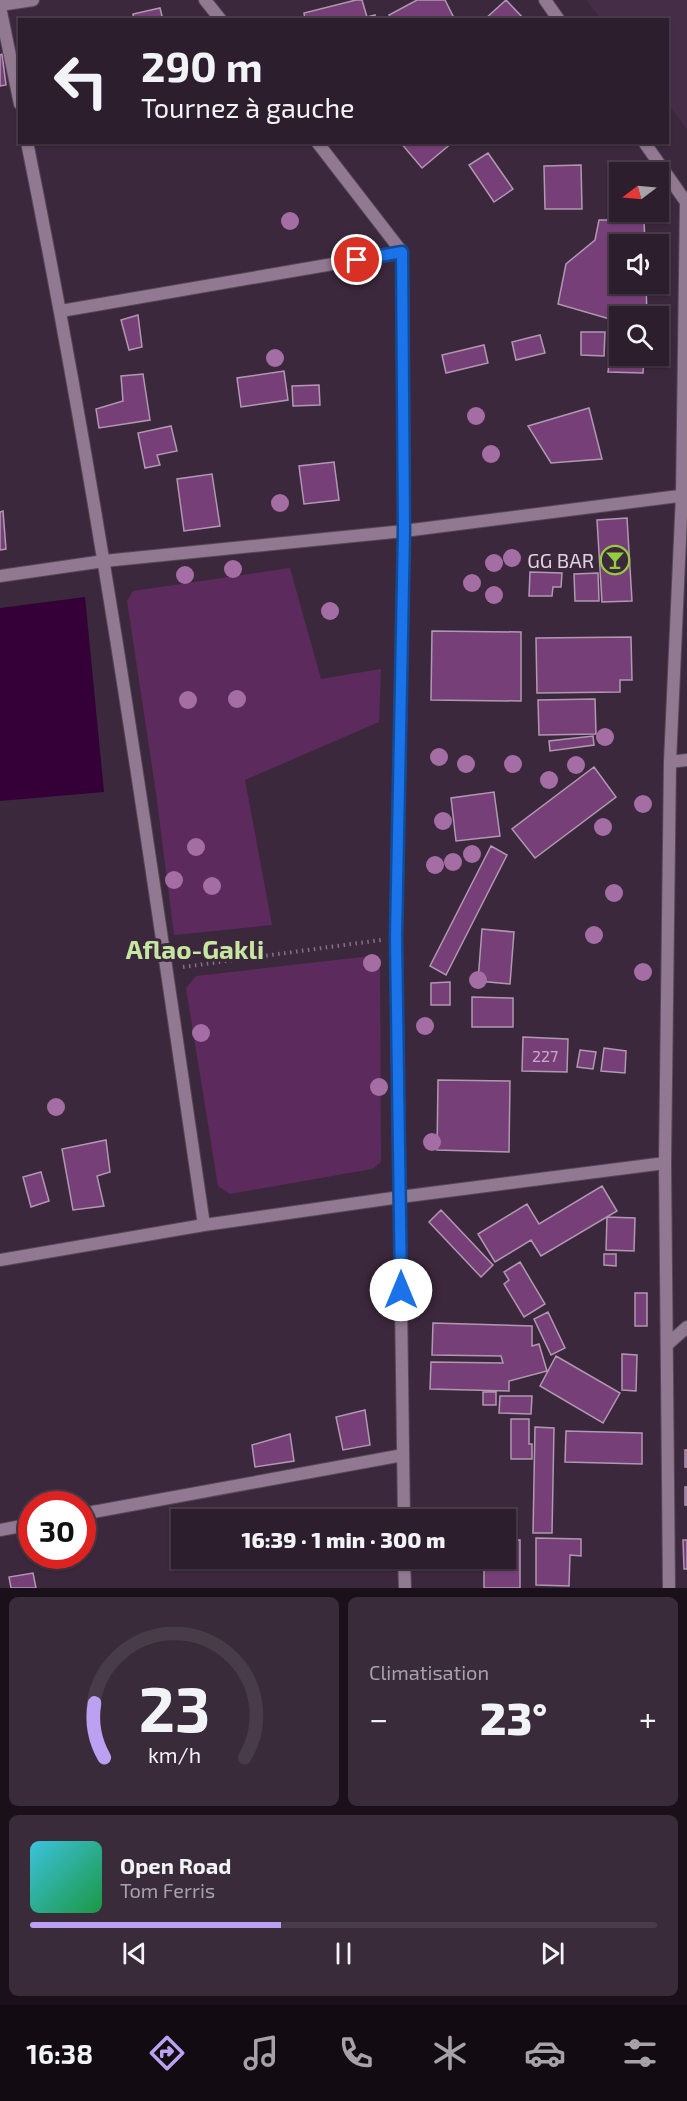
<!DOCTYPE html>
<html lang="fr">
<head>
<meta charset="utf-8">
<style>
	body { margin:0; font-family:"Exo 2",sans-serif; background:#392b39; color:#f1f3f6; height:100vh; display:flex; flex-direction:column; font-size:22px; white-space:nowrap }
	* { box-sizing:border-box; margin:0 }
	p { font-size:20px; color:#a7a2aa }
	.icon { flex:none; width:33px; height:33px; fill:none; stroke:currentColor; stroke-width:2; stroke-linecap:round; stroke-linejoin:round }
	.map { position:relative; height:1588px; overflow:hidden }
	.side { display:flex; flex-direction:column; gap:9px; padding:9px; background:#191019; flex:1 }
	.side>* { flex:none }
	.hud { position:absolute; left:18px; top:18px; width:651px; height:126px; border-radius:0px; box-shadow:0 2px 4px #0004,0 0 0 2px #483c49; background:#2d1e2d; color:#f1f3f6; overflow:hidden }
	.needle { width:39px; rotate:254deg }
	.buttons { position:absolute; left:609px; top:162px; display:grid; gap:12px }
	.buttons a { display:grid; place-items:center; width:60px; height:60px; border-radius:0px; background:#2d1e2d; box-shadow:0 2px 4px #0004,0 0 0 2px #483c49; font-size:30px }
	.speed { position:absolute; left:18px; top:1491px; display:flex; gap:12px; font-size:30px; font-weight:700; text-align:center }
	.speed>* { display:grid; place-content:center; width:78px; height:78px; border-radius:50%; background:#2d1e2d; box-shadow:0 2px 4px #0004,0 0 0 2px #483c49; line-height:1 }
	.speed .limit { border:9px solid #d22; background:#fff; color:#111 }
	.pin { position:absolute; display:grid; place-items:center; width:51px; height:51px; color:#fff; margin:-26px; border:3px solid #fff; border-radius:50%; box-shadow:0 2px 6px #0007 }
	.me { position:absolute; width:66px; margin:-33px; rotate:0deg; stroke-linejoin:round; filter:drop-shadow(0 0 4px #0008) }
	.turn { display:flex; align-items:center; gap:21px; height:126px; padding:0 24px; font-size:27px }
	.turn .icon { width:78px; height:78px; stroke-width:2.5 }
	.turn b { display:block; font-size:42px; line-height:51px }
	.big { font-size:45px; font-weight:800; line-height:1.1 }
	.side .card { flex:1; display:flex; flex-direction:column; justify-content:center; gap:9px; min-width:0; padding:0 21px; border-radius:9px; background:#392b39 }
	.side .dial { align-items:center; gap:0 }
	.dial svg { height:156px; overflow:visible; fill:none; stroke:#483c49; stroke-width:7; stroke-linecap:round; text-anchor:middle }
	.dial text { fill:#f1f3f6; stroke:none }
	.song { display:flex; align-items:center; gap:18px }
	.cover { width:72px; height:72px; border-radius:9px; background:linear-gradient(135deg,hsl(190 70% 55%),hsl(140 70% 35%)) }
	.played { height:6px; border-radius:3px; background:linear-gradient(90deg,#bca0f2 40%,#483c49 40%) }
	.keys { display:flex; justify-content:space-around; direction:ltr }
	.heat { display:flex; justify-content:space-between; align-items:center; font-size:33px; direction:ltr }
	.side .tiles { flex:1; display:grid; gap:9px; grid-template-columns:1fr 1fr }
	.card:last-child { grid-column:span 2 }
	.trip { position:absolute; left:171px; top:1509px; width:345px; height:60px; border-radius:0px; background:#2d1e2d; box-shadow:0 2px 4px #0004,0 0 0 2px #483c49; font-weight:800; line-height:60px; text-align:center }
	.tabs { display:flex; height:96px; justify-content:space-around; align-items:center; background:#120c12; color:#a7a2aa }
	.tabs .icon { width:42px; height:42px }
	.tabs .active { color:#bca0f2 }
	.tabs b { font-size:27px; color:#f1f3f6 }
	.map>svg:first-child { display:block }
	.built { fill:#462d47 }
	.green { fill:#5c2a5d }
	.water { fill:#340037 }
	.building { fill:#773f78; stroke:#b098b0; stroke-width:1.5 }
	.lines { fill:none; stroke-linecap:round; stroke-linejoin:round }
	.minor-casing { stroke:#574658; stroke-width:14 }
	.path { stroke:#847384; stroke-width:4; stroke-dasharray:1.5 4.5; stroke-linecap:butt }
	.minor { stroke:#917991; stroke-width:12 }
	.tree { fill:#a46ea4 }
	.route-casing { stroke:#114b97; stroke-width:15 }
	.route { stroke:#1a73e8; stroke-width:10 }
	.labels { text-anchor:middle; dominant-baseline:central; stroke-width:6; stroke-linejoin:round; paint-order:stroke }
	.number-label { font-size:16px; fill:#c6adc5 }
	.poi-label { font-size:20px; fill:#e0d2df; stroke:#3c283c; text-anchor:end }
	.district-label { font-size:26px; font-weight:bold; fill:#c6e79f; stroke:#3c283c }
</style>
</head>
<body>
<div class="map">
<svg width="687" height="1588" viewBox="0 0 687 1588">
	<rect width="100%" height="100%" fill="#3c283c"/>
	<path class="built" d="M586,0H687V129L668,104V20L601,19Z"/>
	<path class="green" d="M290,568L321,679L381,669L379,722L245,780L272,925L174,935L156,793L127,601L133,591Z
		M371,956L380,962L381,1162L372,1169L230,1194L218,1186L186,988L196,976Z"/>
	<path class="water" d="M85,597L104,792L0,801V608Z"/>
	<path class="building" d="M356,0H362L367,17L375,15L376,20H305L304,13Z
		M417,0H445L455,20H392L389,15Z
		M506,0L525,20H484Z
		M160,8L163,20H134L133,14Z
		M2,54L6,85L0,86V55Z
		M400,142H453L422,168Z
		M488,153L513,189L494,202L469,165Z
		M581,165L582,209H545L544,166Z
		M642,169V172H620V171Z
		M624,212H646V213L624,215Z
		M599,220H644L645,244H620V284H646L647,316H620V322L558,304L566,264L595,240Z
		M138,315L142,347L129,350L121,320Z
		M581,332H605L604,356L581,355Z
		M613,332L620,333V356H644L643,373L608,372Z
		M540,335L545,353L516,360L512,342Z
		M484,345L488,363L446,373L442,355Z
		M284,371L288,400L241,407L237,378Z
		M143,374L150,420L99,428L96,409L123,401L121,376Z
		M319,385L320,405L293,406L292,386Z
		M589,408L602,459L551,463L528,426Z
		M171,426L177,451L157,455L160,465L145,468L138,433Z
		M334,462L339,500L304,504L299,466Z
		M212,474L220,526L184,531L177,479Z
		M3,511L6,549L0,550V512Z
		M627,518L632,601L602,602L597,520Z
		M530,572L562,573L561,587H553L552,596H529Z
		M598,573L599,601H575L574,574Z
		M432,631L521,632V701L431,700Z
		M631,637L632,680H620V692L537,693L536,638Z
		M595,699L596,734L539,735L538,700Z
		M593,736L594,745L550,751L549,741Z
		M594,767L616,797L535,858L512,829Z
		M494,792L500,836L456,841L451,798Z
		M491,846L507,855L446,975L430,966Z
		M482,929L514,932L510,984L478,981Z
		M450,982V1005H431V983Z
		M472,997L513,998V1027H472Z
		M523,1037L568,1039L567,1072L522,1071Z
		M604,1048L626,1051L625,1073L601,1071Z
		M580,1050L596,1052L593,1069L577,1067Z
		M438,1080L510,1081L509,1152L437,1150Z
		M106,1140L110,1172L97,1176L104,1206L73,1210L62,1149Z
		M41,1172L49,1201L31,1207L23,1177Z
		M602,1186L617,1211L541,1256L531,1240L495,1262L478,1234L527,1204L539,1224Z
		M441,1210L493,1265L481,1277L429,1222Z
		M607,1217L635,1218L634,1251L606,1250Z
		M604,1254H616V1266L604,1265Z
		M520,1262L545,1304L524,1317L504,1284L509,1280L504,1272Z
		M635,1293H647V1326H635Z
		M548,1312L565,1348L551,1355L534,1319Z
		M433,1323L532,1326V1346L539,1344L547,1371L509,1381V1391L430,1389L431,1362L503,1363L501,1356L432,1355Z
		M622,1354L637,1355L636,1391L622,1390Z
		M556,1356L620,1393L603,1423L540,1386Z
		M483,1392H496V1405H483Z
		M500,1396H532L531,1414L499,1413Z
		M365,1410L370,1445L343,1450L336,1417Z
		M511,1419H529V1444H532V1459H511Z
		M535,1427L554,1428L552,1533H533Z
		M566,1431L642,1433V1464L565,1462Z
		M290,1434L294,1461L255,1467L252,1445Z
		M685,1450H687V1467H685Z
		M685,1487H687V1505H685Z
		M344,1508H363V1520H344Z
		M536,1538L581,1539V1556L570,1555L569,1586L536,1585Z
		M506,1540H520V1588H484V1559L468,1558H506Z
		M683,1540H687V1569H684Z
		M33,1573L36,1588H11L9,1577Z"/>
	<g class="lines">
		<g class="minor-casing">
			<path id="minor" d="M205,0L221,20
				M545,0L559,20
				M0,5L33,0
				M0,7L20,104
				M27,142C100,501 151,863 204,1225
				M317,142L402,252L404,531L396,938L404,1520
				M644,142L686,202L682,495L670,762L665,1163L669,1588
				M61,311L402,252
				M0,576L104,561L404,531L687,495
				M670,762L687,760
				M0,1260L204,1225L400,1197L665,1163
				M668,1344L687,1327
				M82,1514L403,1455
				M0,1530L32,1524
				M404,1558L405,1588"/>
		</g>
		<path class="path" d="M183,967L381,940"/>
		<use href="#minor" class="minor"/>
	</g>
	<g class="tree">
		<circle cx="290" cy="221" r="9"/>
		<circle cx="275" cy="358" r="9"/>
		<circle cx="476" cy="416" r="9"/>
		<circle cx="491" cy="454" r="9"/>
		<circle cx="280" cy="503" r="9"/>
		<circle cx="512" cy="558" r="9"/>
		<circle cx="494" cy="563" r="9"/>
		<circle cx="233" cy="569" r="9"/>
		<circle cx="185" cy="575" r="9"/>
		<circle cx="472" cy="583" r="9"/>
		<circle cx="494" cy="595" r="9"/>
		<circle cx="330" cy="611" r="9"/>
		<circle cx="237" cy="699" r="9"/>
		<circle cx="188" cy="700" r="9"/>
		<circle cx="605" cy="737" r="9"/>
		<circle cx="439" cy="757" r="9"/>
		<circle cx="466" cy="764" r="9"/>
		<circle cx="513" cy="764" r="9"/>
		<circle cx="576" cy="765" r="9"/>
		<circle cx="549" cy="780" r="9"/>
		<circle cx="643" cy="804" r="9"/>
		<circle cx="443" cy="821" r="9"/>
		<circle cx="603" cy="827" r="9"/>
		<circle cx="196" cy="847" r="9"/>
		<circle cx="472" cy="854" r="9"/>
		<circle cx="453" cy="862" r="9"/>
		<circle cx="435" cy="865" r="9"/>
		<circle cx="174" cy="880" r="9"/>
		<circle cx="212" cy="886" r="9"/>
		<circle cx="614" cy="893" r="9"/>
		<circle cx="594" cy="935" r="9"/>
		<circle cx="372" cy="963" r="9"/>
		<circle cx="643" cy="972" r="9"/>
		<circle cx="478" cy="980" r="9"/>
		<circle cx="425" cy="1026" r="9"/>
		<circle cx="201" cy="1033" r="9"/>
		<circle cx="379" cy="1087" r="9"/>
		<circle cx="56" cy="1107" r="9"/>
		<circle cx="432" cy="1142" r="9"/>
	</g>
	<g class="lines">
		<g class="route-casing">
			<path id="route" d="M357,260L402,252L404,531L396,938L401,1290"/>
		</g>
		<use href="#route" class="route"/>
	</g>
	<defs>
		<g id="bar-ring" transform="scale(1.5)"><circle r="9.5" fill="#3c283c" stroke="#95cc3b" stroke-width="1.5"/><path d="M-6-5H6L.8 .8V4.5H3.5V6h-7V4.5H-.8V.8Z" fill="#95cc3b"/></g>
	</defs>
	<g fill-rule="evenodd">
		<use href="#bar-ring" x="615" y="560"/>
	</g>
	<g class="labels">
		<g class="number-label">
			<text x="545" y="1055">227</text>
		</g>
		<g class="poi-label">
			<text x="594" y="560">GG BAR</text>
		</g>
		<g class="district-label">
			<text x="195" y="948">Aflao-Gakli</text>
		</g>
	</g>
</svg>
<div class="buttons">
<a><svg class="needle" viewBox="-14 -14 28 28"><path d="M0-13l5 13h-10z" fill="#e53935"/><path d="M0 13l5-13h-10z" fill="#a7a2aa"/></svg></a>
<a><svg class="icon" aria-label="sound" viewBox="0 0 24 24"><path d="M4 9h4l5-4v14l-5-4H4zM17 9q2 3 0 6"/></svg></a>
<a><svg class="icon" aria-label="search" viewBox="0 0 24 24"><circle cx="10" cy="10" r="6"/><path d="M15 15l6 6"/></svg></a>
</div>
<div class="speed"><div class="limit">30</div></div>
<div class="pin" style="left:357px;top:260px;background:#d93025"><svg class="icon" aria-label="arrive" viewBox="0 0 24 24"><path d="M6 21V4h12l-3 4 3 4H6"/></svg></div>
<svg class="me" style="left:401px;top:1290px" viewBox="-20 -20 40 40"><circle r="19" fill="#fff"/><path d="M0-13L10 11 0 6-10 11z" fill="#1a73e8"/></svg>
<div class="trip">16:39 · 1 min · 300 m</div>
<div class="hud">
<div class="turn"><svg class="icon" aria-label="left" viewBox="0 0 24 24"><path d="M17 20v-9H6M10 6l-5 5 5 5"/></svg><div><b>290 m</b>Tournez à gauche</div></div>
</div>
</div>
<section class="side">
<div class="tiles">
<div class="card dial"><svg viewBox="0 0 100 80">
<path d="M14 69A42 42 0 1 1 86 69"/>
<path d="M14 69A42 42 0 0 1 9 41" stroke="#bca0f2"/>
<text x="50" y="56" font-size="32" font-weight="700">23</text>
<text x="50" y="72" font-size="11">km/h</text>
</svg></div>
<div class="card"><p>Climatisation</p>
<div class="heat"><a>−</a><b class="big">23°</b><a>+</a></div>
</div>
<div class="card">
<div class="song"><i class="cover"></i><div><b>Open Road</b><p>Tom Ferris</p></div></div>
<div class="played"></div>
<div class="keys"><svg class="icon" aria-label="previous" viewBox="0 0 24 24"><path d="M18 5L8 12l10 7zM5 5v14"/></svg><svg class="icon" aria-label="pause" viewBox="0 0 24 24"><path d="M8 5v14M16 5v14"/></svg><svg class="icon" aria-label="next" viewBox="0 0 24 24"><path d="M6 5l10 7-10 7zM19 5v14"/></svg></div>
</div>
</div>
</section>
<nav class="tabs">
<b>16:38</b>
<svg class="icon active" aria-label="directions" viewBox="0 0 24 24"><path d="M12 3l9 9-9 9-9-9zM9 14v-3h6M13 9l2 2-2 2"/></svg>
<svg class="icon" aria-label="music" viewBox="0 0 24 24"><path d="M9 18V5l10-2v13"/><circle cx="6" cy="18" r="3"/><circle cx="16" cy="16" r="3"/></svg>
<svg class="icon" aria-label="phone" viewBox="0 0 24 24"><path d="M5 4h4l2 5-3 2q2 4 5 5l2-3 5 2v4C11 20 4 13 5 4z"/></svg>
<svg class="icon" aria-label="climate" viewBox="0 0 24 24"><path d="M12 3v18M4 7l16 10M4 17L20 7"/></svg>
<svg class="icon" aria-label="car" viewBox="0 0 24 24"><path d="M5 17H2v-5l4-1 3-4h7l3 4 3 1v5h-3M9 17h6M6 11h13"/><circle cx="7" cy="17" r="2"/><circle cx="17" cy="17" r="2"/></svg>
<svg class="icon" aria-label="filters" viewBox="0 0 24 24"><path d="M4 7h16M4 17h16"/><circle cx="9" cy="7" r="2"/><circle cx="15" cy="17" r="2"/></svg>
</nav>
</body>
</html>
